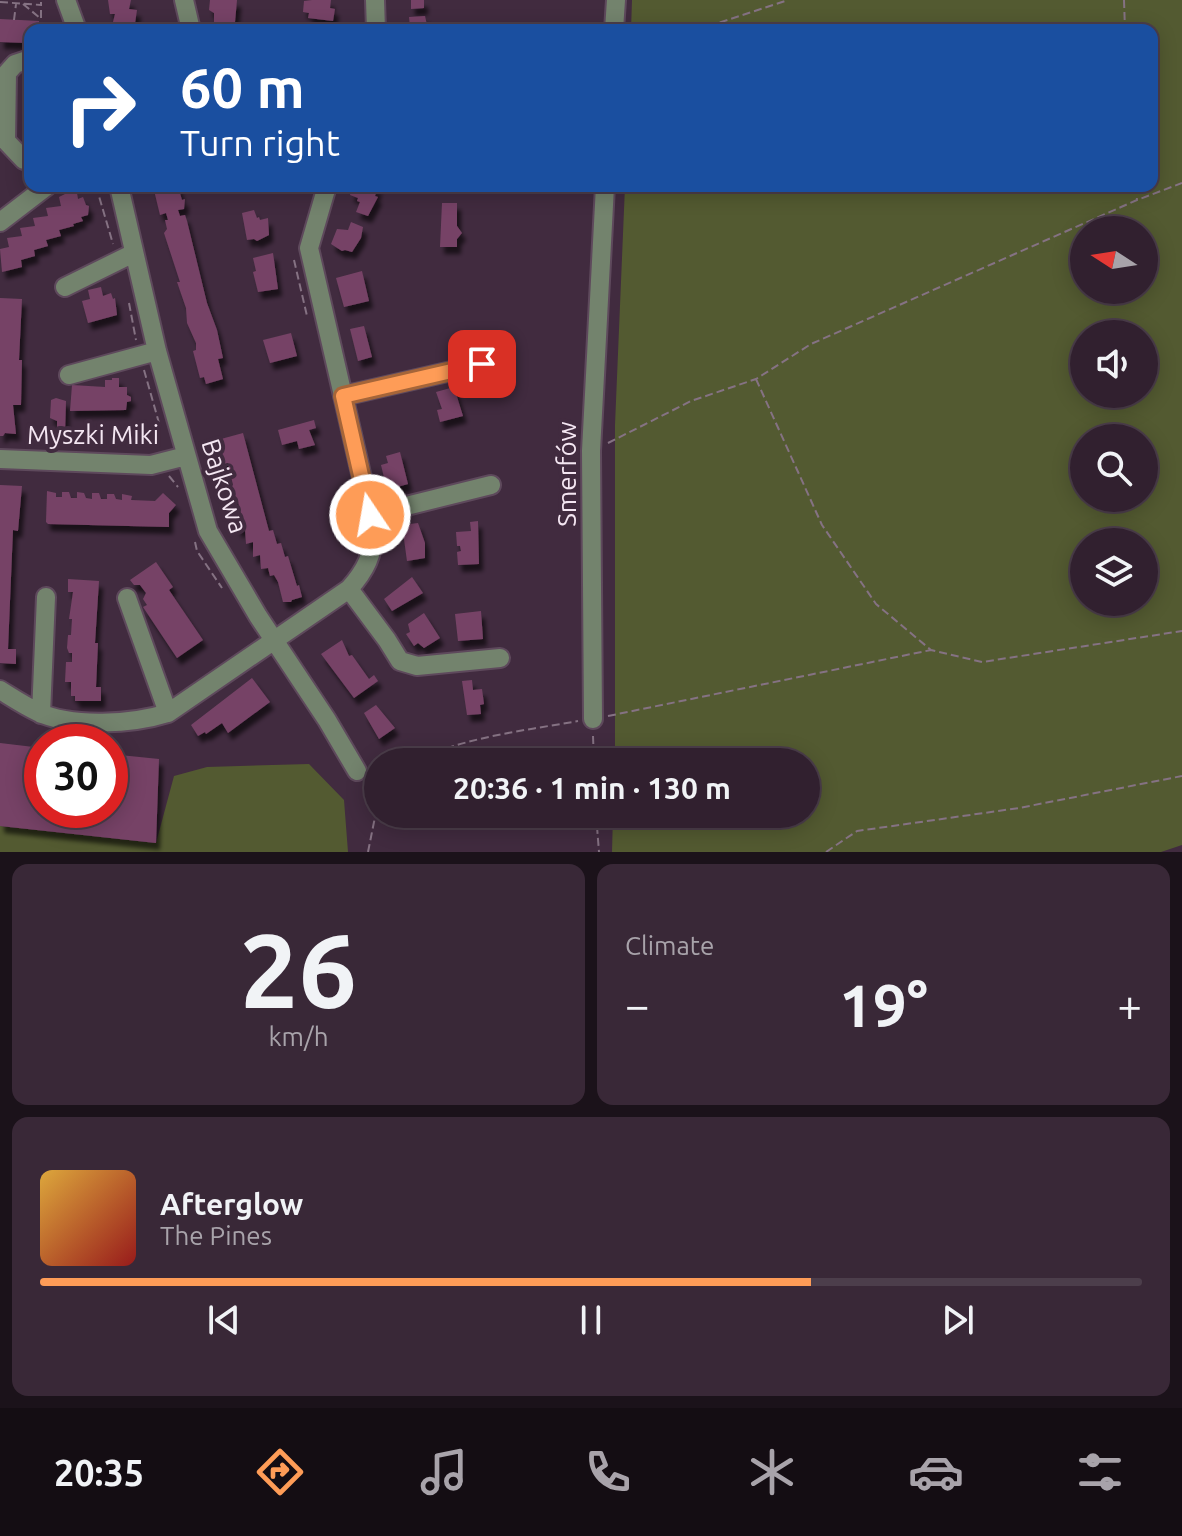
<!DOCTYPE html>
<html lang="en">
<head>
<meta charset="utf-8">
<style>
	body { margin:0; font-family:Ubuntu,sans-serif; background:#392837; color:#f1f3f6; height:100vh; display:flex; flex-direction:column; font-size:30px; white-space:nowrap }
	* { box-sizing:border-box; margin:0 }
	p { font-size:26px; color:#a8a3aa }
	.icon { flex:none; width:44px; height:44px; fill:none; stroke:currentColor; stroke-width:2; stroke-linecap:round; stroke-linejoin:round }
	.map { position:relative; height:852px; overflow:hidden }
	.panel { display:flex; flex-direction:column; gap:12px; padding:12px; background:#1b121a; flex:1 }
	.panel>* { flex:none }
	.hud { position:absolute; left:24px; top:24px; width:1134px; height:168px; border-radius:16px; box-shadow:0 4px 20px #0003,0 0 0 2px #4c3e4b; background:#1a4fa0; color:#fff; overflow:hidden }
	.needle { width:52px; rotate:282deg }
	.buttons { position:absolute; left:1070px; top:216px; display:grid; gap:16px }
	.buttons a { display:grid; place-items:center; width:88px; height:88px; border-radius:50%; background:#31202f; box-shadow:0 4px 20px #0003,0 0 0 2px #4c3e4b; font-size:40px }
	.speed { position:absolute; left:24px; top:724px; display:flex; gap:16px; font-size:40px; font-weight:700; text-align:center }
	.speed>* { display:grid; place-content:center; width:104px; height:104px; border-radius:50%; background:#31202f; box-shadow:0 4px 20px #0003,0 0 0 2px #4c3e4b; line-height:1 }
	.speed .limit { border:12px solid #d22; background:#fff; color:#111 }
	.pin { position:absolute; display:grid; place-items:center; width:68px; height:68px; color:#fff; margin:-34px; border-radius:16px; box-shadow:0 4px 12px #0006 }
	.me { position:absolute; width:88px; margin:-44px; rotate:348deg; stroke-linejoin:round; filter:drop-shadow(0 0 6px #0008) }
	.turn { display:flex; align-items:center; gap:28px; height:168px; padding:0 24px; font-size:36px }
	.turn .icon { width:104px; height:104px; stroke-width:2.5 }
	.turn b { display:block; font-size:56px; line-height:68px }
	.big { font-size:60px; font-weight:600; line-height:1.1 }
	.panel .card { flex:1; display:flex; flex-direction:column; justify-content:center; gap:12px; min-width:0; padding:0 28px; border-radius:16px; background:#392837 }
	.panel .dial { align-items:center; gap:0 }
	.dial b { font-size:104px; line-height:1 }
	.song { display:flex; align-items:center; gap:24px }
	.cover { width:96px; height:96px; border-radius:12px; background:linear-gradient(135deg,hsl(40 70% 55%),hsl(0 70% 35%)) }
	.played { height:8px; border-radius:4px; background:linear-gradient(90deg,#fe9c57 70%,#4c3e4b 70%) }
	.keys { display:flex; justify-content:space-around; direction:ltr }
	.heat { display:flex; justify-content:space-between; align-items:center; font-size:44px; direction:ltr }
	.panel .tiles { flex:1; display:grid; gap:12px; grid-template-columns:1fr 1fr }
	.card:last-child { grid-column:span 2 }
	.trip { position:absolute; left:364px; top:748px; width:456px; height:80px; border-radius:40px; background:#31202f; box-shadow:0 4px 20px #0003,0 0 0 2px #4c3e4b; font-weight:600; line-height:80px; text-align:center }
	.dock { display:flex; height:128px; justify-content:space-around; align-items:center; background:#140d13; color:#a8a3aa }
	.dock .icon { width:56px; height:56px }
	.dock .active { color:#fe9c57 }
	.dock b { font-size:36px; color:#f1f3f6 }
	.map>svg:first-child { display:block }
	.green { fill:#535a31; fill-rule:evenodd }
	.building { fill:#764366; filter:url(#shadow) }
	.lines { fill:none; stroke-linecap:round; stroke-linejoin:round }
	.minor-casing { stroke:#5e495c; stroke-width:22 }
	.path { stroke:#857283; stroke-width:2; stroke-dasharray:8 4; stroke-linecap:butt }
	.minor { stroke:#73836d; stroke-width:18 }
	.route-casing { stroke:#a56539; stroke-width:20 }
	.route { stroke:#fe9c57; stroke-width:14 }
	.labels { text-anchor:middle; dominant-baseline:central; stroke-width:8; stroke-linejoin:round; paint-order:stroke }
	.street-label { font-size:26px; fill:#f4e6f2; stroke:#412b3f }
</style>
</head>
<body>
<div class="map">
<svg width="1182" height="852" viewBox="0 0 1182 852">
	<defs>
		<filter id="shadow"><feDropShadow dx="4" dy="7" stdDeviation="2" flood-color="#0009"/></filter>
	</defs>
	<rect width="100%" height="100%" fill="#412b3f"/>
	<path class="green" d="M632,0H1182V845L1161,852H612L613,814H806V762H615V425L625,186H1152V30H631ZM1084,230H1144V290H1084ZM1084,334H1144V394H1084ZM1084,438H1144V498H1084ZM1084,542H1144V602H1084Z
		M309,764L344,800L348,852H0V826L156,843L174,776L207,767Z"/>
	<path class="building" d="M108,0H131L129,9L137,10L134,30H116V26H112L115,14H110Z
		M210,0H237L235,22L240,23L239,30L214,29V13L209,10Z
		M312,0H331L330,8L335,9L333,21L308,18L309,13L303,12L304,1Z
		M411,0H424V8L411,9Z
		M425,16L428,30H401V28L410,27L409,17Z
		M0,19L39,21V30H30V46H27V43L0,42Z
		M153,186H178L182,200L185,199L184,209L178,210L180,216L185,215L187,221L207,303L217,330L223,358L218,359L223,379L206,384L204,377L200,378L193,351L196,350V343L187,323L186,308L177,282H180L164,233L167,229L165,220H168L166,213L160,215Z
		M353,186L378,187L375,196L378,197L368,216L356,212L360,202L357,201L358,198L350,195Z
		M71,191L72,194L77,193L78,199L83,197L86,205L89,206L88,215L81,217L83,221L73,224L74,226L59,230L61,236L46,240L48,246L34,250L35,256L21,260L22,267L2,272L0,249L9,247L7,238L22,236L20,228L35,226L33,218L48,216L46,208L61,206L59,197Z
		M442,203H457V226L462,233L457,239V247H440Z
		M254,210L257,218L259,217L260,220L268,218L269,235L257,241L254,239L247,240L242,213Z
		M351,222L363,227L361,238L352,252L345,250L342,251L331,244L337,229L348,230Z
		M273,253L278,289L258,292L253,272L256,271L253,258Z
		M362,271L369,301L344,307L336,278Z
		M101,287L103,296L111,293L113,299L115,298L117,315L88,323L82,301L90,299L88,290Z
		M0,298L22,299L19,360H22L21,405H13L16,434L5,433L3,436H0Z
		M364,326L372,357L358,361L350,329Z
		M291,333L297,356L270,363L263,340Z
		M112,378H119V387H127V395L131,397V401L127,402L126,410L70,411L72,385L105,387V380H112Z
		M454,387L463,416L440,422L437,410L442,409L436,392Z
		M56,398L66,401L65,434L57,433V421L50,418L51,400Z
		M314,420L316,428L309,430L315,445L299,449L297,441L282,445L278,430Z
		M243,433L269,531L273,530L277,544L281,543L285,557L288,556L297,586L299,585L302,597L292,600L291,602H283L278,582L274,575L270,576L268,568L261,569L260,555L253,557V542L246,544L245,529L238,531L234,519L242,517L237,498L230,500L226,487L233,485L228,463L220,465L217,451L224,449L221,439Z
		M400,452L408,484L387,490L381,465L388,463L386,456Z
		M0,485L22,486L18,531L13,530L8,649H16V664L0,663Z
		M47,491L56,493V497H62V492H69L71,498H77V492L84,493L86,498L92,499V493H99L101,499H107V494H114L116,499L122,500V494L132,496L131,500L155,501L163,493L176,505L169,513V527L48,524L46,522Z
		M478,521L479,564L458,565L457,552L461,551L460,546H457L456,532L471,531L470,522Z
		M418,523L425,543V558L407,561L402,525Z
		M156,562L173,587L169,590L203,640L177,658L143,607L147,605L143,599L146,593L140,585H134L130,580Z
		M412,577L423,593L392,611L384,599Z
		M68,579L99,581L95,643H98L96,687H101V701H75V696H71V682H65L66,662H72V653H69L67,648L68,635H71L72,619H69L73,592H68Z
		M481,611L483,639L458,641L455,614Z
		M424,613L440,638L424,648L418,643L414,646L406,634L410,632L408,624Z
		M342,640L349,656L352,655L369,679L374,675L378,681L354,698L321,654Z
		M252,678L270,702L228,733L222,723L206,734L205,732L198,736L191,725Z
		M472,680L473,690L482,689L484,704L480,705L481,714L467,715L462,681Z
		M376,705L395,728L379,739L364,713Z
		M0,743L42,748V810H110V754L159,759L156,843L0,826Z"/>
	<g class="lines">
		<g class="minor-casing">
			<path id="minor" d="M66,0L77,30
				M184,0L191,30
				M375,0L376,30
				M614,30L616,0
				M24,160L6,141L7,73L15,64L30,59
				M119,186L157,351L208,531L258,616L327,720L357,771
				M0,222L47,186
				M65,287L134,253
				M69,375L157,351
				M343,396L482,364
				M0,459L151,465L186,456
				M370,515L491,485
				M349,589L387,640L400,661L417,666L500,658
				M127,598L168,713
				M0,690C13,698 25,706 38,712C72,728 133,724 168,713L349,589C366,570 373,555 374,530L309,248L327,186
				M41,714L46,597
				M593,719L591,451L605,186"/>
		</g>
		<path class="path" d="M1124,0L1125,30
			M0,2L41,5V0
			M23,4L40,18
			M14,20L16,4
			M41,30V5
			M697,30L788,0
			M96,186L113,244
			M1136,186L1137,200
			M294,260L307,316
			M129,303L136,340
			M144,370L159,423L158,445
			M756,379L822,525L876,604L931,650L982,662L1182,631
			M608,443L691,401L756,379L811,344L1137,200L1182,183
			M169,476L178,487
			M195,542L197,551L222,588
			M608,716L931,650
			M593,736L594,762
			M413,762C464,737 522,731 578,721
			M370,782L378,787
			M596,814L599,852
			M368,852L378,802
			M826,852L857,831L1019,808L1182,776"/>
		<use href="#minor" class="minor"/>
	</g>
	<g class="lines">
		<g class="route-casing">
			<path id="route" d="M370,515L343,396L482,364"/>
		</g>
		<use href="#route" class="route"/>
	</g>
	<g class="labels">
		<g class="street-label">
			<text x="93" y="434">Myszki Miki</text>
			<text transform="translate(566 474) rotate(-90)">Smerfów</text>
			<text transform="translate(225 486) rotate(72)">Bajkowa</text>
		</g>
	</g>
</svg>
<div class="buttons">
<a><svg class="needle" viewBox="-14 -14 28 28"><path d="M0-13l5 13h-10z" fill="#e53935"/><path d="M0 13l5-13h-10z" fill="#a8a3aa"/></svg></a>
<a><svg class="icon" aria-label="sound" viewBox="0 0 24 24"><path d="M4 9h4l5-4v14l-5-4H4zM17 9q2 3 0 6"/></svg></a>
<a><svg class="icon" aria-label="search" viewBox="0 0 24 24"><circle cx="10" cy="10" r="6"/><path d="M15 15l6 6"/></svg></a>
<a><svg class="icon" aria-label="layers" viewBox="0 0 24 24"><path d="M12 4l9 5-9 5-9-5zM3 14l9 5 9-5"/></svg></a>
</div>
<div class="speed"><div class="limit">30</div></div>
<div class="pin" style="left:482px;top:364px;background:#d93025"><svg class="icon" aria-label="arrive" viewBox="0 0 24 24"><path d="M6 21V4h12l-3 4 3 4H6"/></svg></div>
<svg class="me" style="left:370px;top:515px" viewBox="-20 -20 40 40"><circle r="17" fill="#fe9c57" stroke="#fff" stroke-width="3"/><path d="M0-11L8 9 0 5-8 9z" fill="#fff"/></svg>
<div class="trip">20:36 · 1 min · 130 m</div>
<div class="hud">
<div class="turn"><svg class="icon" aria-label="right" viewBox="0 0 24 24"><path d="M7 20v-9h11M14 6l5 5-5 5"/></svg><div><b>60 m</b>Turn right</div></div>
</div>
</div>
<section class="panel">
<div class="tiles">
<div class="card dial"><b>26</b><p>km/h</p></div>
<div class="card"><p>Climate</p>
<div class="heat"><a>−</a><b class="big">19°</b><a>+</a></div>
</div>
<div class="card">
<div class="song"><i class="cover"></i><div><b>Afterglow</b><p>The Pines</p></div></div>
<div class="played"></div>
<div class="keys"><svg class="icon" aria-label="previous" viewBox="0 0 24 24"><path d="M18 5L8 12l10 7zM5 5v14"/></svg><svg class="icon" aria-label="pause" viewBox="0 0 24 24"><path d="M8 5v14M16 5v14"/></svg><svg class="icon" aria-label="next" viewBox="0 0 24 24"><path d="M6 5l10 7-10 7zM19 5v14"/></svg></div>
</div>
</div>
</section>
<nav class="dock">
<b>20:35</b>
<svg class="icon active" aria-label="directions" viewBox="0 0 24 24"><path d="M12 3l9 9-9 9-9-9zM9 14v-3h6M13 9l2 2-2 2"/></svg>
<svg class="icon" aria-label="music" viewBox="0 0 24 24"><path d="M9 18V5l10-2v13"/><circle cx="6" cy="18" r="3"/><circle cx="16" cy="16" r="3"/></svg>
<svg class="icon" aria-label="phone" viewBox="0 0 24 24"><path d="M5 4h4l2 5-3 2q2 4 5 5l2-3 5 2v4C11 20 4 13 5 4z"/></svg>
<svg class="icon" aria-label="climate" viewBox="0 0 24 24"><path d="M12 3v18M4 7l16 10M4 17L20 7"/></svg>
<svg class="icon" aria-label="car" viewBox="0 0 24 24"><path d="M5 17H2v-5l4-1 3-4h7l3 4 3 1v5h-3M9 17h6M6 11h13"/><circle cx="7" cy="17" r="2"/><circle cx="17" cy="17" r="2"/></svg>
<svg class="icon" aria-label="filters" viewBox="0 0 24 24"><path d="M4 7h16M4 17h16"/><circle cx="9" cy="7" r="2"/><circle cx="15" cy="17" r="2"/></svg>
</nav>
</body>
</html>
